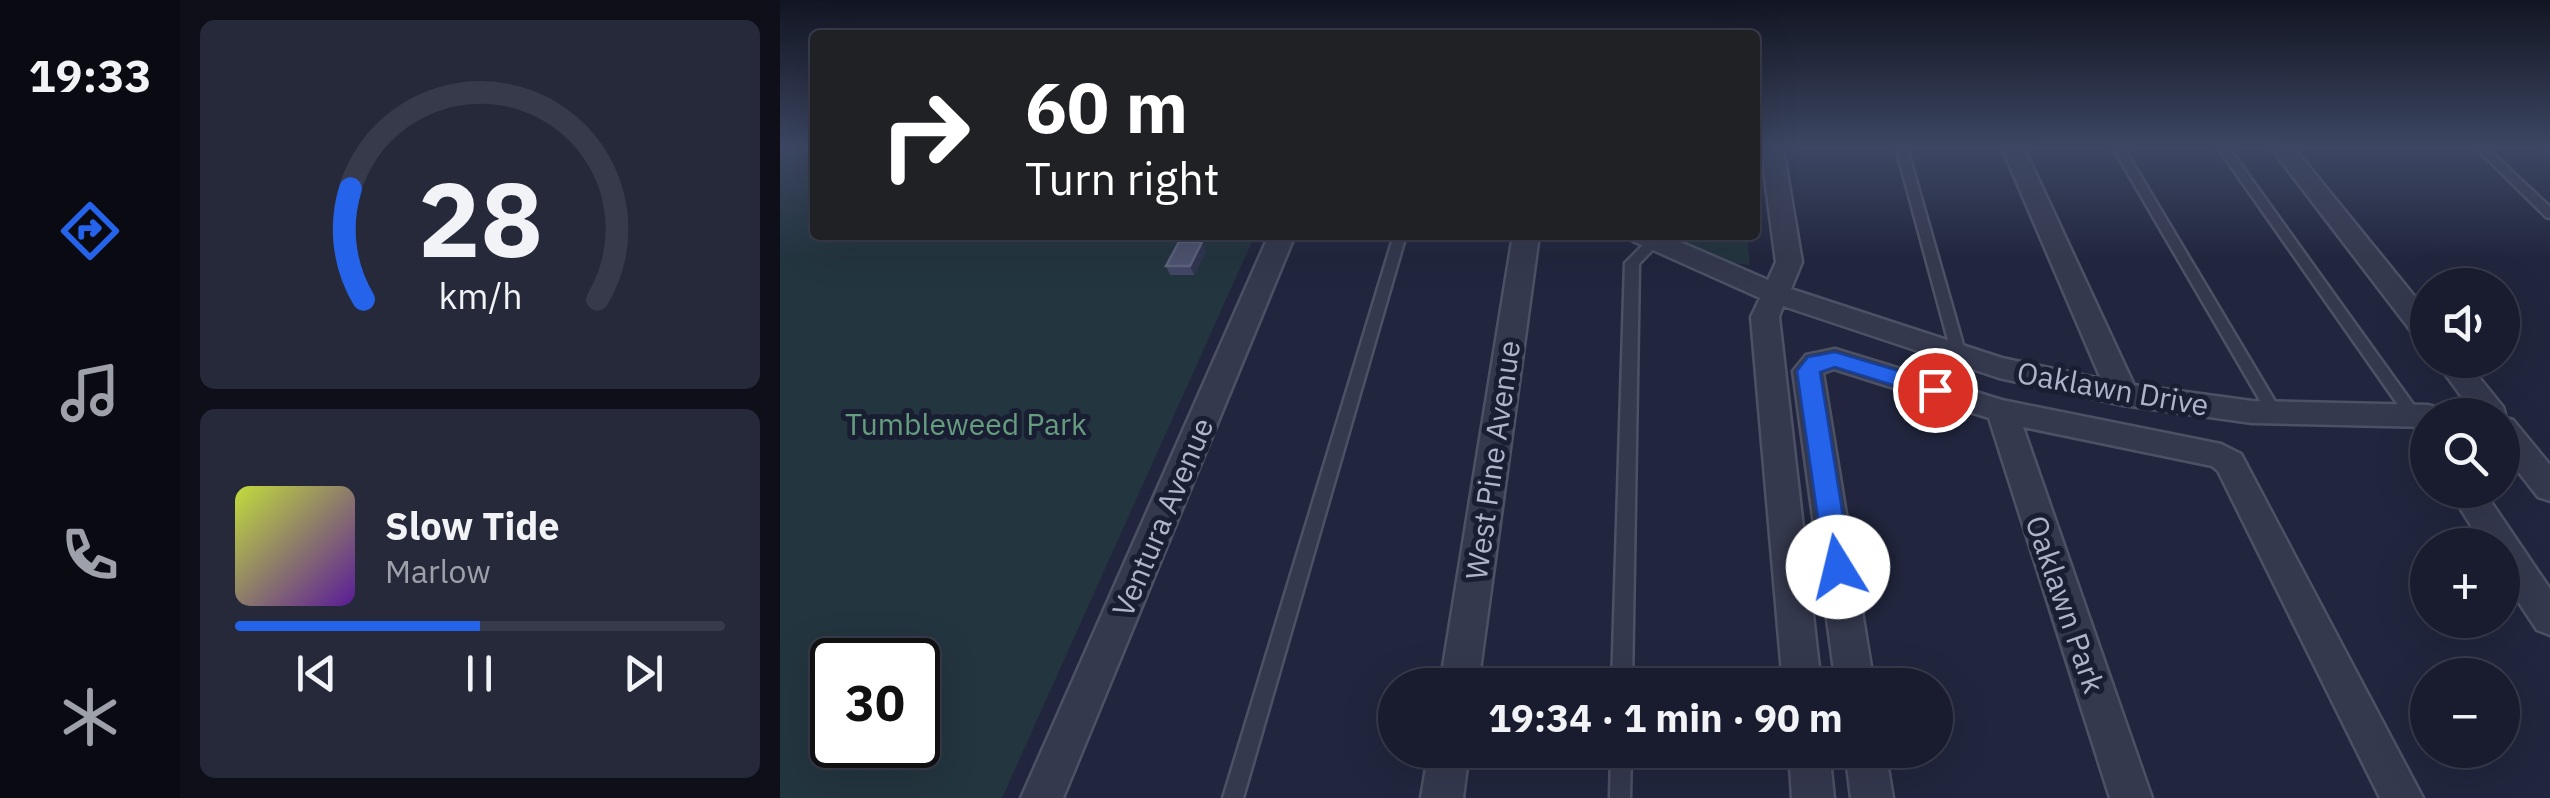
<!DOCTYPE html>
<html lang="en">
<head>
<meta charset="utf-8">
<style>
	body { margin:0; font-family:"IBM Plex Sans",sans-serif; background:#26293a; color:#f1f3f6; height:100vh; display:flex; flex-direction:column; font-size:38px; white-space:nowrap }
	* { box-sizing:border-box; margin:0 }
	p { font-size:32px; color:#9fa1aa }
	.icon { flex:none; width:55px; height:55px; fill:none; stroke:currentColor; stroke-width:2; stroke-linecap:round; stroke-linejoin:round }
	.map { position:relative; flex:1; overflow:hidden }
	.sheet { display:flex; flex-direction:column; gap:20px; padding:20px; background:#0e0f19; width:600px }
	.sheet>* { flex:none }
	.guide { position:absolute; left:30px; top:30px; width:950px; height:210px; border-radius:10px; box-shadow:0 10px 40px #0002,0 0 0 2px #373a4a; background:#202124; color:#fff; overflow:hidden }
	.controls { position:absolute; left:1630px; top:268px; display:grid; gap:20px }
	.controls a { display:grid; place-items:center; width:110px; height:110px; border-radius:50%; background:#191c2e; box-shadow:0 10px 40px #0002,0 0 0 2px #373a4a; font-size:50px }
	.speed { position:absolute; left:30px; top:638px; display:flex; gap:20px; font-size:50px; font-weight:700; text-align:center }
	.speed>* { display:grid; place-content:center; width:130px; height:130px; border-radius:50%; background:#191c2e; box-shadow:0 10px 40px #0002,0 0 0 2px #373a4a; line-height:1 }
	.speed .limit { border:5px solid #111; border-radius:15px; background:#fff; color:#111 }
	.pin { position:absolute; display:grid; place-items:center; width:85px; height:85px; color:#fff; margin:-42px; border:5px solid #fff; border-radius:50%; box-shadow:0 2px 10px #0007 }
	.me { position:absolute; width:110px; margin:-55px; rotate:351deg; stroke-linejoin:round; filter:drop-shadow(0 0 8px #0008) }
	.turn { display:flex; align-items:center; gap:35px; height:210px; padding:0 50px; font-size:45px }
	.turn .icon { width:130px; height:130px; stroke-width:2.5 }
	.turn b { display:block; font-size:70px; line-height:85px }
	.sheet .card { flex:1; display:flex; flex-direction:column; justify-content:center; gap:15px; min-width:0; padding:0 35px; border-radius:15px; background:#26293a }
	.sheet .dial { align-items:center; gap:0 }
	.dial svg { height:260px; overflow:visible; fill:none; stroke:#373a4a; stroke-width:7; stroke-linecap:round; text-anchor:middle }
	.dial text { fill:#f1f3f6; stroke:none }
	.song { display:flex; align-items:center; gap:30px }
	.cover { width:120px; height:120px; border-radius:15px; background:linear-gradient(135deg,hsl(70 70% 55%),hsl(270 70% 35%)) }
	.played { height:10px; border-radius:5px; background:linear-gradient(90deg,#2563eb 50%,#373a4a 50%) }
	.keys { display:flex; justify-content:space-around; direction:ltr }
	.trip { position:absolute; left:598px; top:668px; width:575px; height:100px; border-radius:50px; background:#191c2e; box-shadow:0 10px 40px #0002,0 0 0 2px #373a4a; font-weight:700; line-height:100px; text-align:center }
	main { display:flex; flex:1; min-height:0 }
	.tab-bar { display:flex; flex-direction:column; width:180px; justify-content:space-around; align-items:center; background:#0a0b12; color:#9fa1aa }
	.tab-bar .icon { width:70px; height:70px }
	.tab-bar .selected { color:#2563eb }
	.tab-bar b { font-size:45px; color:#f1f3f6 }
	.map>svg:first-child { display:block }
	.green { fill:#23353f; fill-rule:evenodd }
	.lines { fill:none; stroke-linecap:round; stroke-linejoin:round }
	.service-casing { stroke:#4d5166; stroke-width:5 }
	.minor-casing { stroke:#4d5166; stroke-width:5 }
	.tertiary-casing { stroke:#4d5166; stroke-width:5 }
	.service { fill:#35394e; fill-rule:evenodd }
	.minor { fill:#35394e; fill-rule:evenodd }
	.tertiary { fill:#35394e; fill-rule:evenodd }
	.wall { fill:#424865 }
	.shaded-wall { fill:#303651 }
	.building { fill:#4e5470; stroke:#5d637e; stroke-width:2.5 }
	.route { fill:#2563eb; stroke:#184099; stroke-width:2.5 }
	.labels { text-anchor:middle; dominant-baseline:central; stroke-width:10; stroke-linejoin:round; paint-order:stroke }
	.street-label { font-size:30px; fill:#b0b4ca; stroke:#1a1e33 }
	.park-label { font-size:30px; fill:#659d7f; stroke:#1a1e33 }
</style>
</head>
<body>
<main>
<nav class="tab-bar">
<b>19:33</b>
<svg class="icon selected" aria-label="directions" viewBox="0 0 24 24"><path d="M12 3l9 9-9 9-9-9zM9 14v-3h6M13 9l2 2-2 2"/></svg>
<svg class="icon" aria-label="music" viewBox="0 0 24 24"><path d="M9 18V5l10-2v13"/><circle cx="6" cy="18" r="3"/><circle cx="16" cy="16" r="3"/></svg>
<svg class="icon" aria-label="phone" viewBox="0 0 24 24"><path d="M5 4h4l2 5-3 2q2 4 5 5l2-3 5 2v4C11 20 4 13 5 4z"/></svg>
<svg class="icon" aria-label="climate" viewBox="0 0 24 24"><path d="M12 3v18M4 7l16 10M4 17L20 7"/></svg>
</nav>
<section class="sheet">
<div class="card dial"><svg viewBox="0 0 100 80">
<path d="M14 69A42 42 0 1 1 86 69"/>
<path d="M14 69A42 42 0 0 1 10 35" stroke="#2563eb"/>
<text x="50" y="56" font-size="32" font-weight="700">28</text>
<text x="50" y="72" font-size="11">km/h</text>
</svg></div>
<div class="card">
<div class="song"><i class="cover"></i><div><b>Slow Tide</b><p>Marlow</p></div></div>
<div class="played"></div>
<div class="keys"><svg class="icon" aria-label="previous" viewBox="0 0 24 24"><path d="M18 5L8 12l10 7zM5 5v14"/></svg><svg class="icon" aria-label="pause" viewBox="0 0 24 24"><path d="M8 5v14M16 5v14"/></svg><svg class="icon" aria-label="next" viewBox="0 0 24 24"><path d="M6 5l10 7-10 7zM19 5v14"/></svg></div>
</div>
</section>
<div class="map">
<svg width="1770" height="798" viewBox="0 0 1770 798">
	<rect width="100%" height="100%" fill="#21263e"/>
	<path class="green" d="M0,148H35V235H475L222,798H0ZM52,660H138V745H52Z
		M874,235H967L970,265L908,258Z"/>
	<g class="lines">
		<g class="service-casing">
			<path id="service" d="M1116,148H1127L1186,355L1184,359L1179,360L1172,355Z
				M1333,148H1344L1499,408L1502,412L1499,416H1489Z
				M1438,148H1449L1638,411L1641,415L1638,419H1628Z
				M1696,148H1707L1770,207V218L1766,217Z
				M614,235H626L463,798H443Z
				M874,238L880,242L859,264L852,685H832L845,263L869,239Z
				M831,750H851L850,798H830Z"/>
		</g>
		<g class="minor-casing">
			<path id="minor" d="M981,148H1003L1022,262L1011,289L1222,358L1321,379L1222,148H1244L1354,385L1472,401L1648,405L1659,408L1663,415H1648V427L1472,423L1343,405L1219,378L1003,306L999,317L1041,685H1003L971,317L980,298L853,241L849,235H884L988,280L996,262Z
				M489,235H515L283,798H241Z
				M733,235H759L698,685H660Z
				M1055,349L1222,400L1441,444L1461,454L1643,798H1600L1438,471L1432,466L1243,427L1372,798H1330L1209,418L1054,369L1043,373L1094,685H1056L1013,371L1026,355Z
				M1669,490H1703L1770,589V635L1757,630L1722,577V545H1703Z
				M649,750H689L683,798H641Z
				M1009,750H1049L1054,798H1012Z
				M1065,750H1105L1113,798H1071Z"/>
		</g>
		<g class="tertiary-casing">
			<path id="tertiary" d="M1491,148H1514L1648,313V342L1638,340Z
				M1655,360H1685L1723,407L1726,418L1733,420L1770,465V501L1758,497L1722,451V415H1695Z"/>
		</g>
		<use href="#service" class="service"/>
		<use href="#minor" class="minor"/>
		<use href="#tertiary" class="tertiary"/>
	</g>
	<path class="wall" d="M426,251L414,275H390L386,266Z"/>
	<path class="shaded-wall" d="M422,242L426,251L414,275L410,266Z"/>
	<path class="building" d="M399,242H422L410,266H386Z"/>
	<linearGradient id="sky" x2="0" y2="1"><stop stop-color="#121522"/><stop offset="0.57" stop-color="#3d4763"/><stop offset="1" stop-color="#3d4763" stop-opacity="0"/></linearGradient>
	<rect width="1770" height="259" fill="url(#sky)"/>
	<path class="route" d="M1055,352L1163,384L1166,390L1155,398L1055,367L1040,372L1071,567L1067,575L1058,578L1048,575L1045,567L1017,371L1028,357Z"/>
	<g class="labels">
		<g class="street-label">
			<text transform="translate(1333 388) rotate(10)">Oaklawn Drive</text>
			<text transform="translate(712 460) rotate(-82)">West Pine Avenue</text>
			<text transform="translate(382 517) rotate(-67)">Ventura Avenue</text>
			<text transform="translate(1286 604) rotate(71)">Oaklawn Park</text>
		</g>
		<g class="park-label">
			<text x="186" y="423">Tumbleweed Park</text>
		</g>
	</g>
</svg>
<div class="controls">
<a><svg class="icon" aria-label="sound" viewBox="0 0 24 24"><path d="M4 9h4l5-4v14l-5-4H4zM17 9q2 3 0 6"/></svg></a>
<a><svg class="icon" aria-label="search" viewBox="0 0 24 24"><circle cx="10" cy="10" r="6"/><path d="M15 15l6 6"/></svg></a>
<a>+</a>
<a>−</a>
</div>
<div class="speed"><div class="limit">30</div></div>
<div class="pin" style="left:1155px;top:390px;background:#d93025"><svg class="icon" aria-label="arrive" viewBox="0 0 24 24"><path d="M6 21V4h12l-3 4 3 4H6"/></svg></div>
<svg class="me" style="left:1058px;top:567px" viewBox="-20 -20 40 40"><circle r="19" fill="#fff"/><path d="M0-13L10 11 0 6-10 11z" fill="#2563eb"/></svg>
<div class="trip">19:34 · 1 min · 90 m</div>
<div class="guide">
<div class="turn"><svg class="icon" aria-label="right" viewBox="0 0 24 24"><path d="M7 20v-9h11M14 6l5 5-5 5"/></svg><div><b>60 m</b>Turn right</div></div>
</div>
</div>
</main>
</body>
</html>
